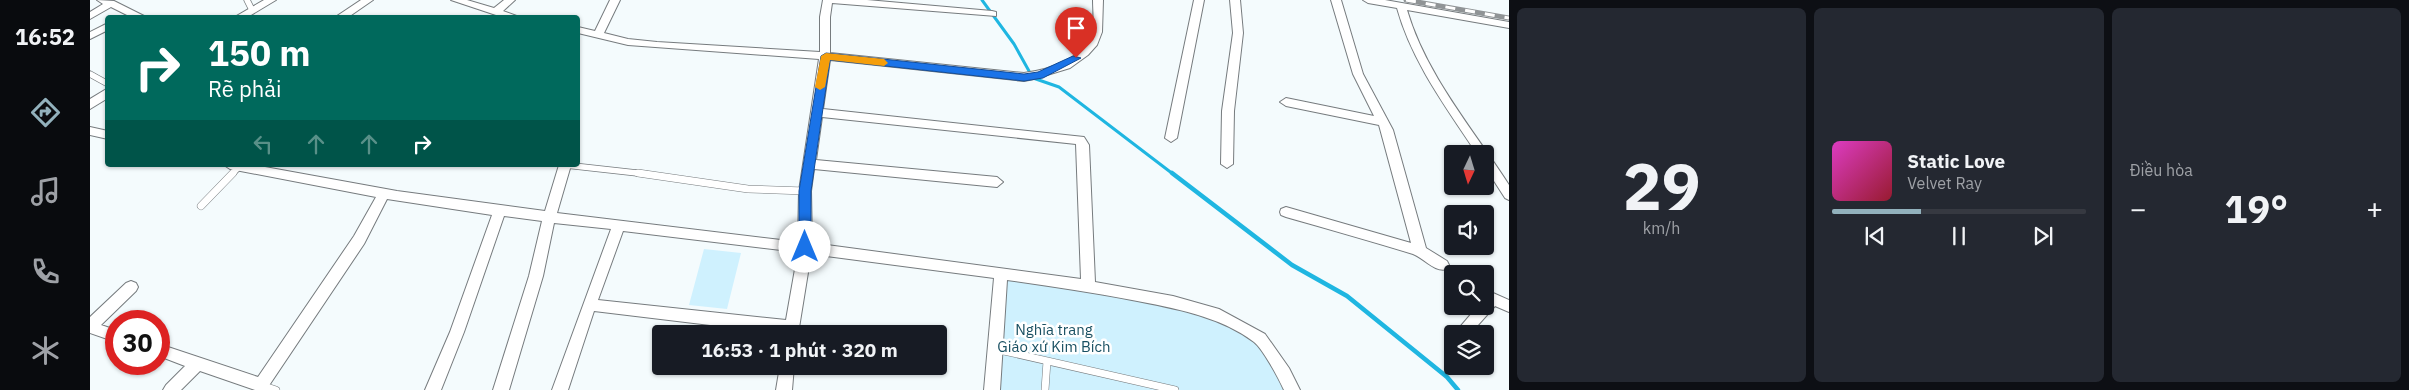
<!DOCTYPE html>
<html lang="vi">
<head>
<meta charset="utf-8">
<style>
	body { margin:0; font-family:"IBM Plex Sans",sans-serif; background:#242831; color:#f1f3f6; height:100vh; display:flex; flex-direction:column; font-size:19px; white-space:nowrap }
	* { box-sizing:border-box; margin:0 }
	p { font-size:16px; color:#9ea1a6 }
	.icon { flex:none; width:28px; height:28px; fill:none; stroke:currentColor; stroke-width:2; stroke-linecap:round; stroke-linejoin:round }
	.map { position:relative; flex:1; overflow:hidden }
	.drawer { display:flex; flex-direction:column; gap:8px; padding:8px; background:#0d0f14; width:900px }
	.drawer>* { flex:none }
	.top-card { position:absolute; left:15px; top:15px; width:475px; height:152px; border-radius:5px; box-shadow:0 1px 4px #0004; background:#00695c; color:#fff; overflow:hidden }
	.needle { width:32px; rotate:184deg }
	.fabs { position:absolute; left:1354px; top:145px; display:grid; gap:10px }
	.fabs a { display:grid; place-items:center; width:50px; height:50px; border-radius:5px; background:#171b24; box-shadow:0 1px 4px #0004; font-size:25px }
	.speed { position:absolute; left:15px; top:310px; display:flex; gap:10px; font-size:25px; font-weight:700; text-align:center }
	.speed>* { display:grid; place-content:center; width:65px; height:65px; border-radius:50%; background:#171b24; box-shadow:0 1px 4px #0004; line-height:1 }
	.speed .limit { border:8px solid #d22; background:#fff; color:#111 }
	.pin { position:absolute; display:grid; place-items:center; width:42px; height:42px; color:#fff; margin:-51px -21px; border-radius:50% 50% 50% 0; rotate:-45deg; box-shadow:0 0 5px #0007 }
	.pin .icon { rotate:45deg }
	.me { position:absolute; width:55px; margin:-28px; rotate:0deg; stroke-linejoin:round; filter:drop-shadow(0 0 4px #0008) }
	.turn { display:flex; align-items:center; gap:18px; height:105px; padding:0 20px; font-size:22px }
	.turn .icon { width:65px; height:65px; stroke-width:2.5 }
	.turn b { display:block; font-size:35px; line-height:42px }
	.lanes { display:flex; align-items:center; height:48px; padding:0 20px; background:#0003; justify-content:center; gap:25px; direction:ltr }
	.lanes .off { opacity:.35 }
	.big { font-size:38px; font-weight:700; line-height:1.1 }
	.drawer .widget { flex:1; display:flex; flex-direction:column; justify-content:center; gap:8px; min-width:0; padding:0 18px; border-radius:8px; background:#242831 }
	.drawer .dial { align-items:center; gap:0 }
	.dial b { font-size:65px; line-height:1 }
	.song { display:flex; align-items:center; gap:15px }
	.cover { width:60px; height:60px; border-radius:8px; background:linear-gradient(135deg,hsl(310 70% 55%),hsl(350 70% 35%)) }
	.played { height:5px; border-radius:2px; background:linear-gradient(90deg,#92b1bc 35%,#363941 35%) }
	.keys { display:flex; justify-content:space-around; direction:ltr }
	.heat { display:flex; justify-content:space-between; align-items:center; font-size:28px; direction:ltr }
	.drawer .tiles { flex:1; display:grid; gap:8px; grid-template-columns:repeat(3,1fr) }
	.trip { position:absolute; left:562px; top:325px; width:295px; height:50px; border-radius:5px; background:#171b24; box-shadow:0 1px 4px #0004; font-weight:700; line-height:50px; text-align:center }
	main { display:flex; flex:1; min-height:0 }
	.tab-bar { display:flex; flex-direction:column; width:90px; justify-content:space-around; align-items:center; background:#090b0e; color:#9ea1a6 }
	.tab-bar .icon { width:35px; height:35px }
	.tab-bar .selected { color:#92b1bc }
	.tab-bar b { font-size:22px; color:#f1f3f6 }
	.map>svg:first-child { display:block }
	.green { fill:#cff1fe }
	.lines { fill:none; stroke-linecap:round; stroke-linejoin:round }
	.stream-far1 { stroke:#1fb6e1; stroke-width:3 }
	.stream { stroke:#1fb6e1; stroke-width:4.5 }
	.lane-far1-casing { stroke:#767b7e; stroke-width:7 }
	.lane-casing { stroke:#767b7e; stroke-width:8 }
	.street-casing { stroke:#767b7e; stroke-width:2 }
	.lane-far1 { stroke:#fff; stroke-width:5.5 }
	.lane { stroke:#fff; stroke-width:7 }
	.street { fill:#fff; fill-rule:evenodd }
	.rail-casing { stroke:#909496; stroke-width:5 }
	.rail { stroke:#fff; stroke-width:3; stroke-dasharray:10; stroke-linecap:butt }
	.route { fill:#1a73e8; stroke:#114b97 }
	.slow { fill:#f59e0b }
	.labels { text-anchor:middle; dominant-baseline:central; stroke-width:5; stroke-linejoin:round; paint-order:stroke }
	.park-label { font-size:15px; fill:#195062; stroke:#fff }
</style>
</head>
<body>
<main>
<nav class="tab-bar">
<b>16:52</b>
<svg class="icon selected" aria-label="directions" viewBox="0 0 24 24"><path d="M12 3l9 9-9 9-9-9zM9 14v-3h6M13 9l2 2-2 2"/></svg>
<svg class="icon" aria-label="music" viewBox="0 0 24 24"><path d="M9 18V5l10-2v13"/><circle cx="6" cy="18" r="3"/><circle cx="16" cy="16" r="3"/></svg>
<svg class="icon" aria-label="phone" viewBox="0 0 24 24"><path d="M5 4h4l2 5-3 2q2 4 5 5l2-3 5 2v4C11 20 4 13 5 4z"/></svg>
<svg class="icon" aria-label="climate" viewBox="0 0 24 24"><path d="M12 3v18M4 7l16 10M4 17L20 7"/></svg>
</nav>
<div class="map">
<svg width="1419" height="390" viewBox="0 0 1419 390">
	<rect width="100%" height="100%" fill="#f4fbfd"/>
	<path class="green" d="M614,249L651,253L637,309L599,305Z
		M915,278L1082,306L1123,317L1166,341L1196,390H907Z"/>
	<g class="lines">
		<path class="stream-far1" d="M892,0L924,44L939,71
			M943,78L969,87L1083,174"/>
		<path class="stream" d="M1082,173L1202,265L1257,296L1357,377L1368,390"/>
		<g class="lane-far1-casing">
			<path id="lane-far1" d="M157,0L162,10
				M0,74L18,84
				M475,165L556,174
				M142,174L149,167"/>
		</g>
		<g class="lane-casing">
			<path id="lane" d="M548,173L658,189L715,191
				M111,206L143,173
				M701,330L735,333
				M905,349L1085,390
				M171,385L186,390
				M955,390L957,361"/>
		</g>
		<g class="street-casing">
			<path id="street" d="M7,0L24,1L58,18H43L21,7L0,19V12L13,4Z
				M174,0H186L156,18H143Z
				M271,0H283L257,18H244Z
				M361,0H377L404,8L414,0H425L413,11L432,18H415Z
				M520,0H530L514,33L538,39L567,42L730,52V17L733,0H777L902,11L906,12V16L742,3L740,17V53L934,73C958,70 992,60 1001,35C1005,24 1003,11 1003,0H1013L1012,32L1007,45L998,55L980,68L944,79L934,81L740,60L733,109L994,137L999,145L1005,282L1083,296L1129,309L1175,334L1199,368L1210,390H1194C1189,379 1173,349 1164,342C1130,316 1083,308 1042,300C1001,292 959,286 917,280L910,390H894L904,278L721,254L708,334H694L504,311L478,390H462L521,229L464,223L453,276L419,390H403L439,276L452,221L414,216L374,332L351,390H335L360,332L402,215L297,199L274,244L176,390H165L110,371L91,390H73L76,385L95,366L69,356V344L168,377L264,236L286,197L140,169L134,165H164L307,191L455,211L469,165H481L467,213L708,242L709,191L729,59L538,45L488,33V27L505,31ZM732,117L986,144L991,279L722,243L721,191L724,169L907,187L913,182L907,177L726,160ZM533,231L708,252L696,320L508,300Z
				M1104,0H1114L1087,138L1081,142L1075,138Z
				M1140,0H1150L1153,33L1144,111L1143,164L1137,168L1131,164L1132,111L1143,33Z
				M1241,0H1251L1273,74L1303,130L1336,248L1357,261L1359,265L1357,269C1345,273 1334,258 1323,254C1281,241 1238,229 1196,217L1191,215L1190,212L1191,209L1196,207L1321,243L1289,125L1196,106L1190,102L1196,98L1284,116L1263,74Z
				M1273,0H1295L1419,22V28L1317,10C1336,75 1383,129 1419,185V200L1415,198L1395,167V154H1387C1356,107 1322,62 1307,8L1278,3Z
				M18,23V30L0,39V32Z
				M18,88V98L0,109V99Z
				M0,127L18,131V139L0,135Z
				M41,281L46,283L48,287L46,291L11,325L26,330V342L0,333V317L36,283Z
				M1403,293L1419,300V312L1405,306L1380,334H1364L1388,306H1395V298Z
				M690,366H704L702,390H686Z"/>
		</g>
		<use href="#lane-far1" class="lane-far1"/>
		<use href="#lane" class="lane"/>
		<use href="#street" class="street"/>
		<g class="rail-casing">
			<path id="rail" d="M1316,0L1419,18"/>
		</g>
		<use href="#rail" class="rail"/>
	</g>
	<path class="route" d="M736,53L934,74L948,72L983,56L991,58L953,78L934,81L740,60L721,191V247L715,252L709,247V191L731,56Z"/>
	<path class="slow" d="M736,53L794,59L798,63L794,66L740,60L735,87L730,90L725,87L731,56Z"/>
	<g class="labels">
		<g class="park-label">
			<text x="964" y="329">Nghĩa trang<tspan x="964" dy="17">Giáo xứ Kim Bích</tspan></text>
		</g>
	</g>
</svg>
<div class="fabs">
<a><svg class="needle" viewBox="-14 -14 28 28"><path d="M0-13l5 13h-10z" fill="#e53935"/><path d="M0 13l5-13h-10z" fill="#9ea1a6"/></svg></a>
<a><svg class="icon" aria-label="sound" viewBox="0 0 24 24"><path d="M4 9h4l5-4v14l-5-4H4zM17 9q2 3 0 6"/></svg></a>
<a><svg class="icon" aria-label="search" viewBox="0 0 24 24"><circle cx="10" cy="10" r="6"/><path d="M15 15l6 6"/></svg></a>
<a><svg class="icon" aria-label="layers" viewBox="0 0 24 24"><path d="M12 4l9 5-9 5-9-5zM3 14l9 5 9-5"/></svg></a>
</div>
<div class="speed"><div class="limit">30</div></div>
<div class="pin" style="left:986px;top:58px;background:#d93025"><svg class="icon" aria-label="arrive" viewBox="0 0 24 24"><path d="M6 21V4h12l-3 4 3 4H6"/></svg></div>
<svg class="me" style="left:715px;top:247px" viewBox="-20 -20 40 40"><circle r="19" fill="#fff"/><path d="M0-13L10 11 0 6-10 11z" fill="#1a73e8"/></svg>
<div class="trip">16:53 · 1 phút · 320 m</div>
<div class="top-card">
<div class="turn"><svg class="icon" aria-label="right" viewBox="0 0 24 24"><path d="M7 20v-9h11M14 6l5 5-5 5"/></svg><div><b>150 m</b>Rẽ phải</div></div>
<div class="lanes"><svg class="icon off" aria-label="left" viewBox="0 0 24 24"><path d="M17 20v-9H6M10 6l-5 5 5 5"/></svg><svg class="icon off" aria-label="ahead" viewBox="0 0 24 24"><path d="M12 20V5M6 11l6-6 6 6"/></svg><svg class="icon off" aria-label="ahead" viewBox="0 0 24 24"><path d="M12 20V5M6 11l6-6 6 6"/></svg><svg class="icon" aria-label="right" viewBox="0 0 24 24"><path d="M7 20v-9h11M14 6l5 5-5 5"/></svg></div>
</div>
</div>
<section class="drawer">
<div class="tiles">
<div class="widget dial"><b>29</b><p>km/h</p></div>
<div class="widget">
<div class="song"><i class="cover"></i><div><b>Static Love</b><p>Velvet Ray</p></div></div>
<div class="played"></div>
<div class="keys"><svg class="icon" aria-label="previous" viewBox="0 0 24 24"><path d="M18 5L8 12l10 7zM5 5v14"/></svg><svg class="icon" aria-label="pause" viewBox="0 0 24 24"><path d="M8 5v14M16 5v14"/></svg><svg class="icon" aria-label="next" viewBox="0 0 24 24"><path d="M6 5l10 7-10 7zM19 5v14"/></svg></div>
</div>
<div class="widget"><p>Điều hòa</p>
<div class="heat"><a>−</a><b class="big">19°</b><a>+</a></div>
</div>
</div>
</section>
</main>
</body>
</html>
